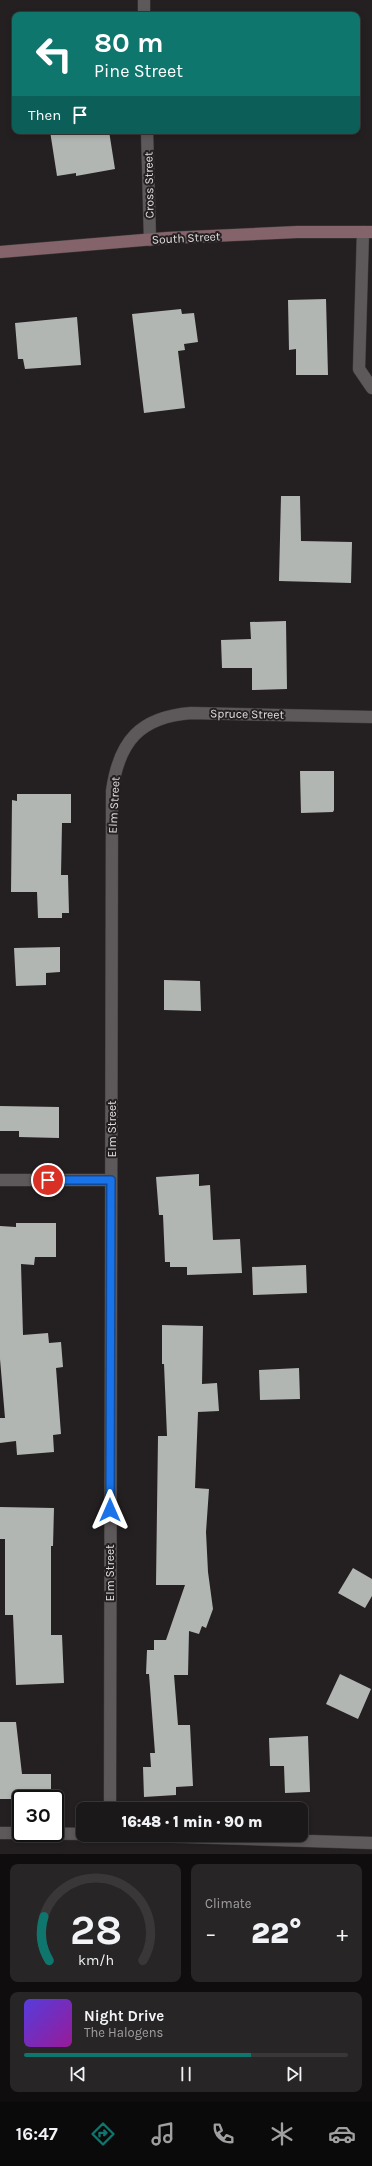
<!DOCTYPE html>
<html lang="en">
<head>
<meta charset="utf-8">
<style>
	body { margin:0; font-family:Karla,sans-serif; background:#282526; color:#f1f3f6; height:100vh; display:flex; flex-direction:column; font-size:15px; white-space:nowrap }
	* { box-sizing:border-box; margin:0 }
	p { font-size:13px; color:#a0a0a2 }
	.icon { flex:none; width:22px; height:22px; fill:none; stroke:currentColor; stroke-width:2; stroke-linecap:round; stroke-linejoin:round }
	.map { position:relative; height:1854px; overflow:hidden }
	.panel { display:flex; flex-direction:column; gap:10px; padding:10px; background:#0f0d0e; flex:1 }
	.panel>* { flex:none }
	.hud { position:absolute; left:12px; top:12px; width:348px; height:122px; border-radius:8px; box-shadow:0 2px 6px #0003,0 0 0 1px #393738; background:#0f766e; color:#fff; overflow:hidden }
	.speed { position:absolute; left:12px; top:1790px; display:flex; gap:8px; font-size:20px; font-weight:700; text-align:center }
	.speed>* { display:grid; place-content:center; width:52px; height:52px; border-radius:50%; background:#1b1819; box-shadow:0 2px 6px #0003,0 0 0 1px #393738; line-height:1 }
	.speed .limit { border:2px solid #111; border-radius:6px; background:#fff; color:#111 }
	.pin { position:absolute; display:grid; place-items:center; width:34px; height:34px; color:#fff; margin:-17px; border:2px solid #fff; border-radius:50%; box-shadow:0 1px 4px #0007 }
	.me { position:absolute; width:44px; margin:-22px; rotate:0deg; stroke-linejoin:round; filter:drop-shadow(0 0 3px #0008) }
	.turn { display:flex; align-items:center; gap:14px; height:84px; padding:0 16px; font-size:18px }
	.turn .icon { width:52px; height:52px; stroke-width:2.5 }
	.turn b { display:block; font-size:28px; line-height:34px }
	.then { display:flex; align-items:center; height:38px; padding:0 16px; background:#0003; gap:8px; font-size:15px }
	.big { font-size:30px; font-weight:800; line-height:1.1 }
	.panel .widget { flex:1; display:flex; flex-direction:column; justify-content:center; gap:6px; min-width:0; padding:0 14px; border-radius:8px; background:#282526 }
	.panel .dial { align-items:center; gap:0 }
	.dial svg { height:104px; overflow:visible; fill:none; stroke:#393738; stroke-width:7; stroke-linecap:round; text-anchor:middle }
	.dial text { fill:#f1f3f6; stroke:none }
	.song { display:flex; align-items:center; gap:12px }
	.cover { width:48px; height:48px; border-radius:6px; background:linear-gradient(135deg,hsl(250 70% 55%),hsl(300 70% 35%)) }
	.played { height:4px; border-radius:2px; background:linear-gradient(90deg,#0f766e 70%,#393738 70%) }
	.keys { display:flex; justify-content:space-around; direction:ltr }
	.heat { display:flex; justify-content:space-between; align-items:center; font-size:22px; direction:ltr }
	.panel .tiles { flex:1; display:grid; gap:10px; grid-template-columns:1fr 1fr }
	.widget:last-child { grid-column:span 2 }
	.trip { position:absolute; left:76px; top:1802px; width:232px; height:40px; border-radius:8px; background:#1b1819; box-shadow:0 2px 6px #0003,0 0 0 1px #393738; font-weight:800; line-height:40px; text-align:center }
	.tabs { display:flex; height:64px; justify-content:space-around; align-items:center; background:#0b0a0a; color:#a0a0a2 }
	.tabs .icon { width:28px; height:28px }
	.tabs .current { color:#0f766e }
	.tabs b { font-size:18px; color:#f1f3f6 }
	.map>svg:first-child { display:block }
	.building { fill:#b2b6b2 }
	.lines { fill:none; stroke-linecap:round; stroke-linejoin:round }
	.lane-casing { stroke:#403d3d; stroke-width:13 }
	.street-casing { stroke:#403d3d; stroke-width:13 }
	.secondary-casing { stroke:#403d3d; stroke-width:13 }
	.lane { stroke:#5d5859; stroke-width:12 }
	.street { stroke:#5d5859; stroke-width:12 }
	.secondary { stroke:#84646a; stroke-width:12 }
	.route-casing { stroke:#114b97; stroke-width:10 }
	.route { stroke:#1a73e8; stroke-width:7 }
	.labels { text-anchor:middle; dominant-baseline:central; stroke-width:4; stroke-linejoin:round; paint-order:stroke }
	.street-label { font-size:12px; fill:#e0ddde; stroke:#242021 }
</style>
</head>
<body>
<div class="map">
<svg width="372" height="1854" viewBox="0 0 372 1854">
	<rect width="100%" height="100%" fill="#242021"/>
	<path class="building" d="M50,131H109L115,169L76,176V173L57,176Z
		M326,299L328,375H296V349L289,350L288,300Z
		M181,309L182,314L194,313L198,342L184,344L185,350L178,351L185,408L144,413L132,314Z
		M77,317L81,365L25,369L23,359H18L15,323Z
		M281,496H300L301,541L352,542L351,583L279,581Z
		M286,621L287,689L252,690V668H222L221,640L251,639L250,622Z
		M300,771H334V810L333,812L301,813Z
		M17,794H71V823H62L61,875H68L69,913H62V918H38L37,892H11L12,800L17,801Z
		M60,947V972L46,973V985L16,986L14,948Z
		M164,980L200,981L201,1011L164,1010Z
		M0,1106L59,1107V1138L19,1137V1131H0Z
		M199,1174V1186L210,1185L213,1240L240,1239L242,1273L187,1275V1267H170V1262H165L163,1215H159L156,1177Z
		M16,1223H56V1257H35L34,1265L21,1264L23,1335L48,1333L49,1343L61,1342L63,1367L56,1368L61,1434L53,1435L54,1452L17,1455L16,1441L0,1443V1418H5L0,1359V1226L16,1227Z
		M306,1265L307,1293L253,1295L252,1267Z
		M162,1325L203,1326L202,1384L217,1383L219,1411L198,1412L195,1488L209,1489L206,1532L208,1572L213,1609L206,1628L202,1626L199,1634L189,1631L188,1675H174L178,1725H190L193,1786L176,1787V1795L144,1797L143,1767H151L150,1753H155L149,1674H146L147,1650H154V1640H166L185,1585H156L158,1436H167L164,1364H162Z
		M299,1368L300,1399L260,1400L259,1370Z
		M0,1507L54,1508L53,1546H51V1635H62L64,1683L16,1685L13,1615H5V1539H0Z
		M353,1568L372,1579V1596L365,1608L338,1593Z
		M340,1674L371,1689L358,1719L326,1704Z
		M0,1722H16L22,1774H51V1799H0Z
		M308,1736L310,1792L285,1793L284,1766H270L269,1738Z"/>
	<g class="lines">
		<g class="lane-casing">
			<path id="lane" d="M363,232L359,369L372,388"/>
		</g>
		<g class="street-casing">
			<path id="street" d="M144,0V15
				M147,131L150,240
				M0,1180H111
				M110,1809L112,791C119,741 140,717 191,713L372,717
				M0,1833H21
				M27,1833L83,1834
				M123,1835L372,1843"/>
		</g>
		<g class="secondary-casing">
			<path id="secondary" d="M0,252L167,238L297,232H372"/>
		</g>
		<use href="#lane" class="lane"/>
		<use href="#street" class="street"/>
		<use href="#secondary" class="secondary"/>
	</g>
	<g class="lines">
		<g class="route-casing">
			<path id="route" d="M48,1180H111L110,1510"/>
		</g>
		<use href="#route" class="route"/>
	</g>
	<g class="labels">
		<g class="street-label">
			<text transform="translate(149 185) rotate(-91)">Cross Street</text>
			<text transform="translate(186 238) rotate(-3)">South Street</text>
			<text transform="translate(247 714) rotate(1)">Spruce Street</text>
			<text transform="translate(114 805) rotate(-87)">Elm Street</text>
			<text transform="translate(112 1129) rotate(-90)">Elm Street</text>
			<text transform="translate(110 1573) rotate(-90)">Elm Street</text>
		</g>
	</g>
</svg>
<div class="speed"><div class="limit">30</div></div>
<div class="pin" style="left:48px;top:1180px;background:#d93025"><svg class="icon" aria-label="arrive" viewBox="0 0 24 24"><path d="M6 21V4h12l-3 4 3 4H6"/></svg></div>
<svg class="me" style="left:110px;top:1510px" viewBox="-20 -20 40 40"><path d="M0-17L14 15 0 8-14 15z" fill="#1a73e8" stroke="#fff" stroke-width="4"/></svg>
<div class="trip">16:48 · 1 min · 90 m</div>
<div class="hud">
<div class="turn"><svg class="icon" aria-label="left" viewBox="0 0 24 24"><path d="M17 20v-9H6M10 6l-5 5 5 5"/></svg><div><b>80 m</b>Pine Street</div></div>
<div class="then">Then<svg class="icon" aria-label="arrive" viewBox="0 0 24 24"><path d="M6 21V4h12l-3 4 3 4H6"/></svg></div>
</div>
</div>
<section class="panel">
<div class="tiles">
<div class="widget dial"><svg viewBox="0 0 100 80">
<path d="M14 69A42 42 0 1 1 86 69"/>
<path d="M14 69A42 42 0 0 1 10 35" stroke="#0f766e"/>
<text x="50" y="56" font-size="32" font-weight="700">28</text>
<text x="50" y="72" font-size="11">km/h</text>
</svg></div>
<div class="widget"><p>Climate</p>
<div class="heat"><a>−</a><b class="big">22°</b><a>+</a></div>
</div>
<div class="widget">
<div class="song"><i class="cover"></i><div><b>Night Drive</b><p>The Halogens</p></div></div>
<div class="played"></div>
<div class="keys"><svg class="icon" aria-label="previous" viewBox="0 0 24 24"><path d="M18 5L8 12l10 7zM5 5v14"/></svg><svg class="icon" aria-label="pause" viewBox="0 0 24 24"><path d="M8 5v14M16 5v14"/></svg><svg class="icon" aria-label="next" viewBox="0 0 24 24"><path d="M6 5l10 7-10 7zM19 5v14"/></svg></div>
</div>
</div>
</section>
<nav class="tabs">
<b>16:47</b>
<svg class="icon current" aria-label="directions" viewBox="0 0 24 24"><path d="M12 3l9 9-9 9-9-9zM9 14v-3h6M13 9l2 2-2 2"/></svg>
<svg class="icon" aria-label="music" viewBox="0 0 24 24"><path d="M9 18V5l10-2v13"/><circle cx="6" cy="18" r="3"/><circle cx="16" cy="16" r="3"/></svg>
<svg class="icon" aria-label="phone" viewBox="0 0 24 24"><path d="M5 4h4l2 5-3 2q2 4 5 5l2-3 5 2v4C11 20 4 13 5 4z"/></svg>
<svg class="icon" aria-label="climate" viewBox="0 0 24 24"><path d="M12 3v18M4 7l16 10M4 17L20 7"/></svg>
<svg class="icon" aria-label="car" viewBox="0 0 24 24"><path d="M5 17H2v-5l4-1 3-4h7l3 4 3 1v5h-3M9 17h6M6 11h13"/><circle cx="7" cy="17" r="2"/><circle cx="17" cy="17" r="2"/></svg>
</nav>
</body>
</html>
